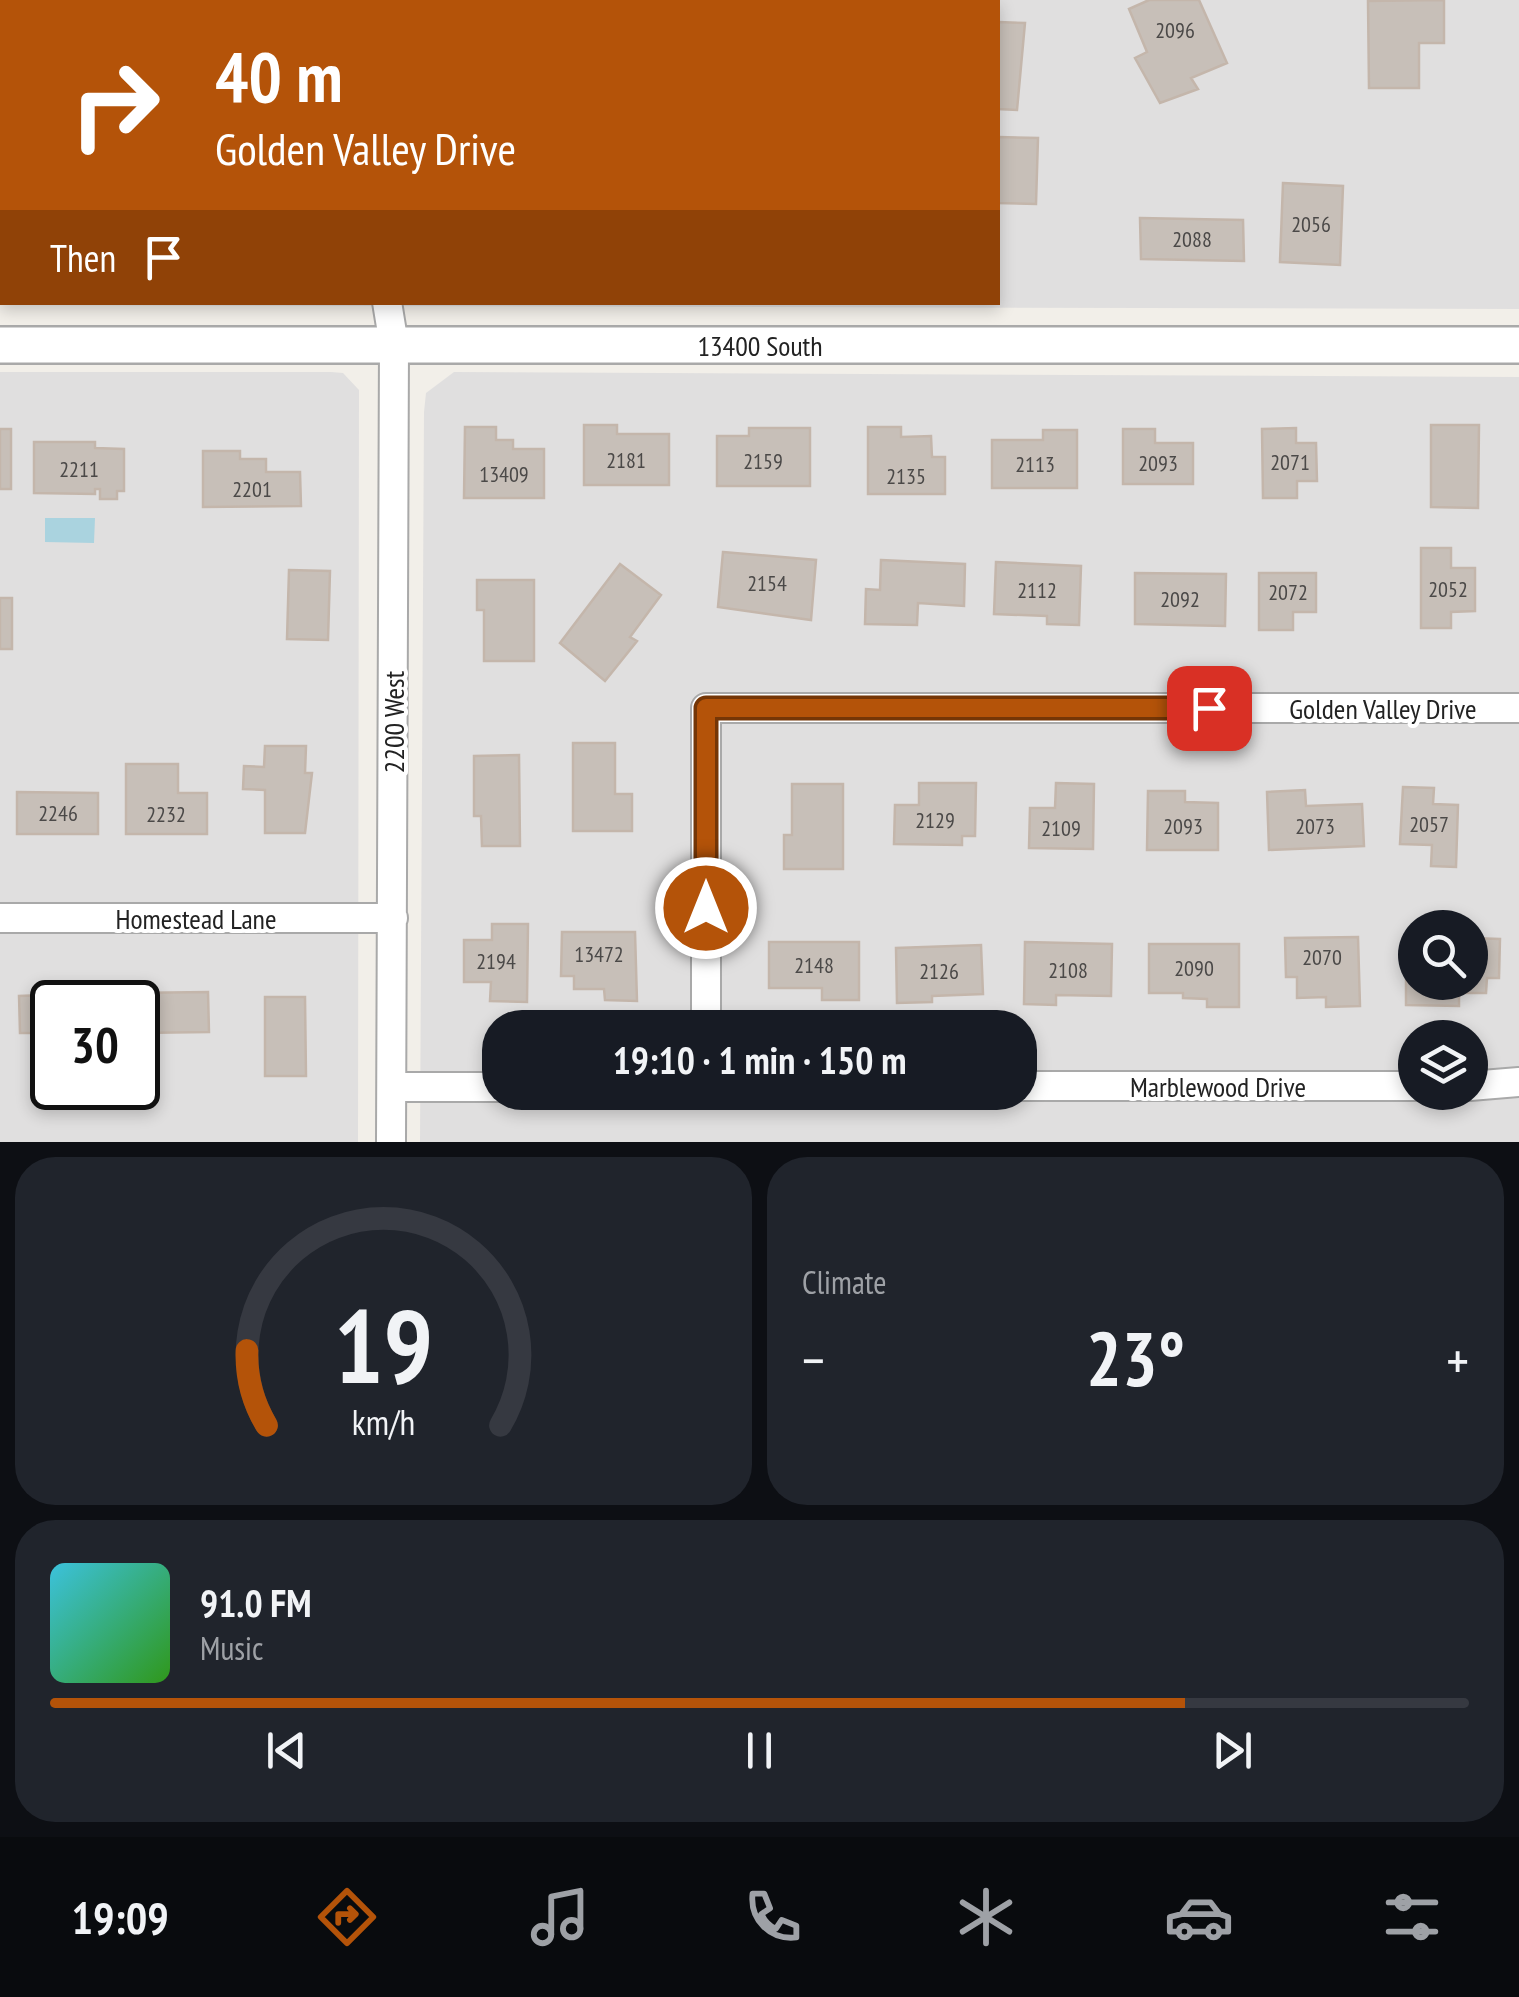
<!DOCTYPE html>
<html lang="en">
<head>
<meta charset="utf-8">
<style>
	body { margin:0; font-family:"PT Sans Narrow",sans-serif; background:#20242c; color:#f1f3f6; height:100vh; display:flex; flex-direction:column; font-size:38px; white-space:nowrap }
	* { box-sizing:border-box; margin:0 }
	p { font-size:32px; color:#9ea1a6 }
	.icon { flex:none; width:55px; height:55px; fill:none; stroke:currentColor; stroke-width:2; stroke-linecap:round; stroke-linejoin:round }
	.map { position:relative; height:1142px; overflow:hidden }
	.details { display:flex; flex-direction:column; gap:15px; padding:15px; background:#0d0f14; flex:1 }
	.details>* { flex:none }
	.banner { position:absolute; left:0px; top:0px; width:1000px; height:305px; box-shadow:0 5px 15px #0003; background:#b45309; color:#fff; overflow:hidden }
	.tools { position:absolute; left:1398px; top:910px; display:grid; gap:20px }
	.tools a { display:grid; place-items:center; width:90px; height:90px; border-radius:50%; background:#171b24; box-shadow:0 5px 15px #0003; font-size:50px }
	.speed { position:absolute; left:30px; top:980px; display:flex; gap:20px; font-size:50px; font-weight:700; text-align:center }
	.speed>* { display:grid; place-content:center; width:130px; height:130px; border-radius:50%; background:#171b24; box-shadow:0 5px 15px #0003; line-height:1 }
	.speed .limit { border:5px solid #111; border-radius:15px; background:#fff; color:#111 }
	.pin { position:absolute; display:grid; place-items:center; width:85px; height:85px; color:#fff; margin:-42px; border-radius:20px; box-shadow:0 5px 15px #0006 }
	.me { position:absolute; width:110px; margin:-55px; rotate:0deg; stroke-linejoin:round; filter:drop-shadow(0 0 8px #0008) }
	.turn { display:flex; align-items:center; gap:35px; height:210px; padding:0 50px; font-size:45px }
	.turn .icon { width:130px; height:130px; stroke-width:2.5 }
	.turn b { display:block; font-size:70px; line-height:85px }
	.then { display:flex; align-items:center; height:95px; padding:0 50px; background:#0003; gap:20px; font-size:38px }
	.big { font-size:75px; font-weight:700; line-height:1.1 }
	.details .tile { flex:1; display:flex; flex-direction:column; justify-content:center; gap:15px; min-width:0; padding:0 35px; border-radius:40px; background:#20242c }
	.details .dial { align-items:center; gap:0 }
	.dial svg { height:260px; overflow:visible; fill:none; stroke:#363941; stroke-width:7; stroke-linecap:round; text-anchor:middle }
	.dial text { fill:#f1f3f6; stroke:none }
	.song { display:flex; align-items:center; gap:30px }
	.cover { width:120px; height:120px; border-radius:15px; background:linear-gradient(135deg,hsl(190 70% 55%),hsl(110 70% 35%)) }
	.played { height:10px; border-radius:5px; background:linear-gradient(90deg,#b45309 80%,#363941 80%) }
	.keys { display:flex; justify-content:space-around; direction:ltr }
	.heat { display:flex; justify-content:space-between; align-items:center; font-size:55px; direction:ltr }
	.details .tiles { flex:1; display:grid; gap:15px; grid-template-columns:1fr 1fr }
	.tile:last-child { grid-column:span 2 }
	.trip { position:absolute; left:482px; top:1010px; width:555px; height:100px; border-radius:40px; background:#171b24; box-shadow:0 5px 15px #0003; font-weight:700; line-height:100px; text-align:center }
	.tabs { display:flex; height:160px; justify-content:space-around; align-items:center; background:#090b0e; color:#9ea1a6 }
	.tabs .icon { width:70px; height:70px }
	.tabs .on { color:#b45309 }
	.tabs b { font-size:45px; color:#f1f3f6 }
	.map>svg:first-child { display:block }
	.residential { fill:#e0dfdf; fill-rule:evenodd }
	.water { fill:#aad3df }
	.building { fill:#c7bfb8; stroke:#c4b6ab; stroke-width:2.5 }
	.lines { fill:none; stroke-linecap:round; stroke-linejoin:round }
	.minor-casing { stroke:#a9a9a9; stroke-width:32 }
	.tertiary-casing { stroke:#a9a9a9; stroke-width:40 }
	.minor { stroke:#fff; stroke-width:28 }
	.tertiary { stroke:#fff; stroke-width:35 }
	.route-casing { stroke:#753606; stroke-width:25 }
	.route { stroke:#b45309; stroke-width:18 }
	.labels { text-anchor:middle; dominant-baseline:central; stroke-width:8; stroke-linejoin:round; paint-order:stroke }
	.number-label { font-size:22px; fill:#4b4948 }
	.street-label { font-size:28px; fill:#222; stroke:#fff }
</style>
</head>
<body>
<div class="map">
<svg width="1519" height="1142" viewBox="0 0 1519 1142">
	<rect width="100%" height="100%" fill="#f2efe9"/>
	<path class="residential" d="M0,0H1519V309L0,305ZM2,2H998V302H2Z
		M0,372H331L343,373L359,390L358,1142H0ZM52,1002H138V1088H52Z
		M454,372L1519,377V1142H420L424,412L426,393ZM1415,928H1470V982H1415ZM500,1028H1020V1092H500ZM1415,1038H1470V1092H1415Z"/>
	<path class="water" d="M45,518H95L94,543L45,542Z"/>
	<path class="building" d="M224,0H277V2H224Z
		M1149,0H1199L1227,63L1191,78L1198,89L1160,103L1135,58L1147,52L1129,9Z
		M1444,0V43H1419V88H1369L1368,1Z
		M998,22L1025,23L1017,110L998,109Z
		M998,137L1038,138L1036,204L998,203Z
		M1283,183L1343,186L1340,265L1280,262Z
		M1140,218L1243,220L1244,261L1141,259Z
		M584,425H617V434H669V485H584Z
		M1431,425H1479L1478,508L1431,507Z
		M465,427H496V440H513V449H544V498H464Z
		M868,427H901V437L931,436L932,457H945V494H868Z
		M749,428H810V486H717V436H749Z
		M1296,428V443H1316L1317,481H1297V498H1263L1262,429Z
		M0,429H11V489H0Z
		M1123,429H1155V443H1193V484H1123Z
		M1043,430H1077V488H992V440H1043Z
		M34,442H95V448L124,449V491H117V499H100V489H95V494L34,493Z
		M203,451H240V459H266V472H300L301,506L203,507Z
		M1421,548H1451V568H1475V611L1451,612V628H1421Z
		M723,552L816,560L811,620L718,607Z
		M881,560L965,564L964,606L918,603L917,625L865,624L866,589L880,590Z
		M996,562L1081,566L1079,625L1047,624V616L994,614Z
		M620,564L661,595L630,637L637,641L605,681L560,643Z
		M289,570L330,571L328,640L287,639Z
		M1135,573L1226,574L1225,626L1135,624Z
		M1259,573H1316V612H1293V630H1259Z
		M477,580H534V661H484V610H477Z
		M0,598H12V649H0Z
		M573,743H615V794H632V831H573Z
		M265,746H306L305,773H312L305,833H265V790L243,789L244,766L264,767Z
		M519,755L520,846H482L481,816H474V756Z
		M126,764H178V793H207V834H126Z
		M919,783H976L975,836H962V845L894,844L895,805H919Z
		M1056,783L1094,784L1093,849L1029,848L1030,808H1055Z
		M792,784H843V869H784V835H792Z
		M1403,787L1434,788L1433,804L1458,805L1456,867L1431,866L1432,845L1400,844Z
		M1305,790L1306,806L1362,804L1364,846L1269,850L1267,792Z
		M1148,791H1185V802L1218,803V850H1147Z
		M17,792L98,793V834H17Z
		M492,924H528L527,1002L490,1001L491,982H464V940H492Z
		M562,932H635L637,1001L605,1000L604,989H574V976H561Z
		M1358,937L1360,1006L1326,1007V997L1297,998V977H1286L1285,938Z
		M1470,938L1500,939L1499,978H1487L1486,993H1459V1006L1406,1005V973H1415V982H1470Z
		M769,942H859V1000H822V988H769Z
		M1025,942L1112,944L1111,996L1056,995V1005L1024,1004Z
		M1149,944H1239V1007H1207V999L1183,998V993H1149Z
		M981,945L983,994L932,996V1002L897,1003L896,948Z
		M76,986V995H99V1002H52V1033H20L19,996L45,995V987Z
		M208,992L209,1032L138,1033V1002H129V993Z
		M265,997H305L306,1076H265Z"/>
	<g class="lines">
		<g class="minor-casing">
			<path id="minor" d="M388,2V0
				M387,302L394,345L391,1142
				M0,918H393
				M706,1028V708H1519
				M1020,1086H1415
				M1470,1086L1519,1082
				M392,1087H500"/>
		</g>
		<g class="tertiary-casing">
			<path id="tertiary" d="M0,345H1519"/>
		</g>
		<use href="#minor" class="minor"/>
		<use href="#tertiary" class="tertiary"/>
	</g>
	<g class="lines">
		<g class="route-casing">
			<path id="route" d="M706,908V708H1209"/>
		</g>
		<use href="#route" class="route"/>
	</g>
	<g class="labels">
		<g class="number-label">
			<text x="1175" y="30">2096</text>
			<text x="1311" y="224">2056</text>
			<text x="1192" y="239">2088</text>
			<text x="626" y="460">2181</text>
			<text x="763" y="461">2159</text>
			<text x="1290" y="462">2071</text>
			<text x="1158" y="463">2093</text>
			<text x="1035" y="464">2113</text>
			<text x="79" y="469">2211</text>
			<text x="504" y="474">13409</text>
			<text x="906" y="476">2135</text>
			<text x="252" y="489">2201</text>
			<text x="767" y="583">2154</text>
			<text x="1448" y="589">2052</text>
			<text x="1037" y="590">2112</text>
			<text x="1288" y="592">2072</text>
			<text x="1180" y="599">2092</text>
			<text x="58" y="813">2246</text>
			<text x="166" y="814">2232</text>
			<text x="935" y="820">2129</text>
			<text x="1429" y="824">2057</text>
			<text x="1183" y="826">2093</text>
			<text x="1315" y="826">2073</text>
			<text x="1061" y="828">2109</text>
			<text x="599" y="954">13472</text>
			<text x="1322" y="957">2070</text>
			<text x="496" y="961">2194</text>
			<text x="814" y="965">2148</text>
			<text x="1194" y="968">2090</text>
			<text x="1068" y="970">2108</text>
			<text x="939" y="971">2126</text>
		</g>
		<g class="street-label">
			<text x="760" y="345">13400 South</text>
			<text x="1383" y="708">Golden Valley Drive</text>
			<text transform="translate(393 722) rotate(-90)">2200 West</text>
			<text x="196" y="918">Homestead Lane</text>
			<text x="1218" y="1086">Marblewood Drive</text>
		</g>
	</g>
</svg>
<div class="tools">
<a><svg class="icon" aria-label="search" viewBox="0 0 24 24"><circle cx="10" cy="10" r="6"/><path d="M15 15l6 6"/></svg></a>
<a><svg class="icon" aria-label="layers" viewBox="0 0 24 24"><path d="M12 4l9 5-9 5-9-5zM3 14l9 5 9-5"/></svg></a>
</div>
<div class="speed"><div class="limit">30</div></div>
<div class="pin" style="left:1209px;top:708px;background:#d93025"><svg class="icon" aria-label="arrive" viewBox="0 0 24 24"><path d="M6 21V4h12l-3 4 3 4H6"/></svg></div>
<svg class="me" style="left:706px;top:908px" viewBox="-20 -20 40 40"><circle r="17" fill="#b45309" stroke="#fff" stroke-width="3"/><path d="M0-11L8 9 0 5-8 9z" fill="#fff"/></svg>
<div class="trip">19:10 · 1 min · 150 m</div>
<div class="banner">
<div class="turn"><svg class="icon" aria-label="right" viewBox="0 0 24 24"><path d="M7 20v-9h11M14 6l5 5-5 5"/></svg><div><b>40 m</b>Golden Valley Drive</div></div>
<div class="then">Then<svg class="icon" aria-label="arrive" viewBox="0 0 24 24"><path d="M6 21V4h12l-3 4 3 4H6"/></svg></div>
</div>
</div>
<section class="details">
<div class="tiles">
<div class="tile dial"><svg viewBox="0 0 100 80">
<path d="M14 69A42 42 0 1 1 86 69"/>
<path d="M14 69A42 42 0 0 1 8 46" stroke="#b45309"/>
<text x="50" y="56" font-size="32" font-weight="700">19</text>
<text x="50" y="72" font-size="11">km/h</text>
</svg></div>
<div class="tile"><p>Climate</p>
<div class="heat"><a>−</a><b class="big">23°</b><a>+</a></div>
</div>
<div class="tile">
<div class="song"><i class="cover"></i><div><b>91.0 FM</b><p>Music</p></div></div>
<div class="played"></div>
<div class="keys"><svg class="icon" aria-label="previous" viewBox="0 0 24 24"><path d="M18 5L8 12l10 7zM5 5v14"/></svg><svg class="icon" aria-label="pause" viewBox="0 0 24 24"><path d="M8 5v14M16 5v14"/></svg><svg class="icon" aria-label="next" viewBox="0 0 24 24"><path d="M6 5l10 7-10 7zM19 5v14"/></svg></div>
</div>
</div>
</section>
<nav class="tabs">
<b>19:09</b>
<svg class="icon on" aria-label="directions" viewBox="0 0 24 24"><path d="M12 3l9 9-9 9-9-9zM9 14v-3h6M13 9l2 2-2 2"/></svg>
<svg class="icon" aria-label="music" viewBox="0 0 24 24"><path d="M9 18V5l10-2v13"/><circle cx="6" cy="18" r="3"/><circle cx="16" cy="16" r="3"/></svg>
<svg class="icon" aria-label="phone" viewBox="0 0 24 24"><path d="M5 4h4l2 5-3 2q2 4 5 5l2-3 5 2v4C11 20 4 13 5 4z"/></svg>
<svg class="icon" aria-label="climate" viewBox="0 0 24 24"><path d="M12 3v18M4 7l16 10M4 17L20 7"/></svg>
<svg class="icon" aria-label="car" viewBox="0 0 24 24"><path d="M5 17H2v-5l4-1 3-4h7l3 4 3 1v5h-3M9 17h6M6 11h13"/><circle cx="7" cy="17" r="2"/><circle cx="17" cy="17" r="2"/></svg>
<svg class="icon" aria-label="filters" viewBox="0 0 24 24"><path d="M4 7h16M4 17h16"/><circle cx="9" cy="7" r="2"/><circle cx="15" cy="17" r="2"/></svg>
</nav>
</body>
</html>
